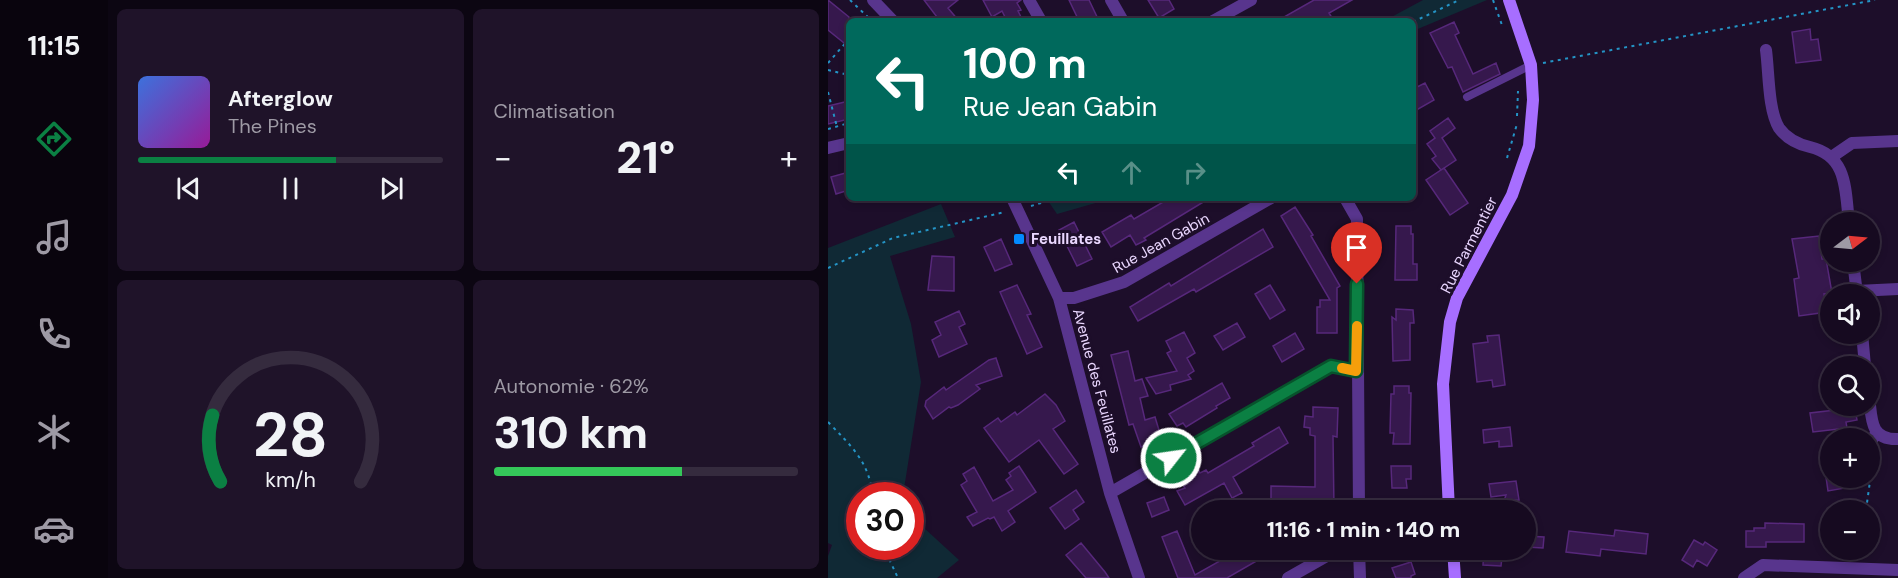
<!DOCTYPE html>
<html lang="fr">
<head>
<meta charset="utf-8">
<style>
	body { margin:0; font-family:"DM Sans",sans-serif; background:#1f1329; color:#f1f3f6; height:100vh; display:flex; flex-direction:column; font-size:22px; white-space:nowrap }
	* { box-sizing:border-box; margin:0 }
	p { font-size:20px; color:#9e9aa5 }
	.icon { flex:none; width:33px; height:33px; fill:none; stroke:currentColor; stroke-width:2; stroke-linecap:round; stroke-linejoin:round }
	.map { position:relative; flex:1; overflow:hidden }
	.drawer { display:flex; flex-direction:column; gap:9px; padding:9px; background:#0c0612; width:720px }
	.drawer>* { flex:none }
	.banner { position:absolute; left:18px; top:18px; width:570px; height:183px; border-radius:9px; box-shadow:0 3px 9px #0003,0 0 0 2px #352b3e; background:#00695c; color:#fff; overflow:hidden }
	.needle { width:39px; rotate:74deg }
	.controls { position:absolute; left:992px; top:212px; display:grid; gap:12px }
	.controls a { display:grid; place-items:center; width:60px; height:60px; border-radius:50%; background:#160a20; box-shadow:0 3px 9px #0003,0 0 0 2px #352b3e; font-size:30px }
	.speed { position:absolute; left:18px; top:482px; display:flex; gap:12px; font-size:30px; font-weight:700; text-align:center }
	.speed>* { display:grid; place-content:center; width:78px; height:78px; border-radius:50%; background:#160a20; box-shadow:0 3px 9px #0003,0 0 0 2px #352b3e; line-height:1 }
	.speed .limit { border:9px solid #d22; background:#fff; color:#111 }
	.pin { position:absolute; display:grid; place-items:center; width:51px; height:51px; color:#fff; margin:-62px -26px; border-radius:50% 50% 50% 0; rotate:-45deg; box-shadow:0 0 6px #0007 }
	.pin .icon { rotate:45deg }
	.me { position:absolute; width:66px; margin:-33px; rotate:60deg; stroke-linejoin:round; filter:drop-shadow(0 0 4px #0008) }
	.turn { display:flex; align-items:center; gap:21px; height:126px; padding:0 18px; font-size:27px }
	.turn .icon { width:78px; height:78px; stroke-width:2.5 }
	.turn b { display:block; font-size:42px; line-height:51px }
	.lanes { display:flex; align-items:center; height:57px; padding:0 18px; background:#0003; justify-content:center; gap:30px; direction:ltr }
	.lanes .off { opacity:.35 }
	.big { font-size:45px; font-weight:800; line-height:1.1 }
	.drawer .tile { flex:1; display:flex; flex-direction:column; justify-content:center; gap:9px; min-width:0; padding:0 21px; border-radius:9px; background:#1f1329 }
	.drawer .dial { align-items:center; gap:0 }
	.dial svg { height:156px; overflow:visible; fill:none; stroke:#352b3e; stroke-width:7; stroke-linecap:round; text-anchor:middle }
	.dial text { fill:#f1f3f6; stroke:none }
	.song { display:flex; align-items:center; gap:18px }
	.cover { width:72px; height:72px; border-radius:9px; background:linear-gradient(135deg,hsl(220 70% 55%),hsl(300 70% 35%)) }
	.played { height:6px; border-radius:3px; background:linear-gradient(90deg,#0b8043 65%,#352b3e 65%) }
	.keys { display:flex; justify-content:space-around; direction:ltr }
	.heat { display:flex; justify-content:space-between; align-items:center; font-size:33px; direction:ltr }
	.charge { height:9px; border-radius:4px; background:linear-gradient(90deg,#34c759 62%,#352b3e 0) }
	.drawer .tiles { flex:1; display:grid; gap:9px; grid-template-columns:repeat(2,1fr) }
	.trip { position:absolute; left:363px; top:500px; width:345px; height:60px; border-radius:30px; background:#160a20; box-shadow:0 3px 9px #0003,0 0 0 2px #352b3e; font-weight:800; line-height:60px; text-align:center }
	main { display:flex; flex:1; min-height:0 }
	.menu { display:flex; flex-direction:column; width:108px; justify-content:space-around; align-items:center; background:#09040d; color:#9e9aa5 }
	.menu .icon { width:42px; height:42px }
	.menu .active { color:#0b8043 }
	.menu b { font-size:27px; color:#f1f3f6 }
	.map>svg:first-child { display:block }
	.green { fill:#102935 }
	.building { fill:#36184d; stroke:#57287b; stroke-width:1.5 }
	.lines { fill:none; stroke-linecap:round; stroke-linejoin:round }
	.path { stroke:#2494c6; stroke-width:2; stroke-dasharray:3 4.5; stroke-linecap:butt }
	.lane { stroke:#58358d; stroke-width:8 }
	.street { stroke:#58358d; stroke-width:12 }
	.secondary { stroke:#a76eff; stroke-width:12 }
	.route-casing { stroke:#07532c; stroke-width:15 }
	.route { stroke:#0b8043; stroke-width:10 }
	.slow { stroke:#f59e0b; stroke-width:10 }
	.poi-dot { fill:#038aff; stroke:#1d0e2a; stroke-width:2 }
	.labels { text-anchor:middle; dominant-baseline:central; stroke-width:6; stroke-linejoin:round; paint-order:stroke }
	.poi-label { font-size:15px; font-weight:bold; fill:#ead7ff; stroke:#1d0e2a; text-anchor:start }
	.street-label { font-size:15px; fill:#ead7ff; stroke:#1d0e2a }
</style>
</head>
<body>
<main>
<nav class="menu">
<b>11:15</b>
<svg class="icon active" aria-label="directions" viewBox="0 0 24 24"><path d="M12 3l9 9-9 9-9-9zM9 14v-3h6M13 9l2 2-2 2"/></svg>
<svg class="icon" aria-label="music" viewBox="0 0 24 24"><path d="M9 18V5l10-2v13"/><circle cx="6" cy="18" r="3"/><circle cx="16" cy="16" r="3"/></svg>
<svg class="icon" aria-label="phone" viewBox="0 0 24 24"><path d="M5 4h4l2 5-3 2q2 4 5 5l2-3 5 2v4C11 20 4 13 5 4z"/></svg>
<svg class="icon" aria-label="climate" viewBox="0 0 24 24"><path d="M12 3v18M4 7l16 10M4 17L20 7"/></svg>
<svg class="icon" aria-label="car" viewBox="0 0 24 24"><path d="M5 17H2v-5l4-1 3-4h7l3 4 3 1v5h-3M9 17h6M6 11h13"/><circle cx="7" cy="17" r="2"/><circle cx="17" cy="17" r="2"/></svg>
</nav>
<section class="drawer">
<div class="tiles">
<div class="tile">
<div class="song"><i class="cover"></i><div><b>Afterglow</b><p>The Pines</p></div></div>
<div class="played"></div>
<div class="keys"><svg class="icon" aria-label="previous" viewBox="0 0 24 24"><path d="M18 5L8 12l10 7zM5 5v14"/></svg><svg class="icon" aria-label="pause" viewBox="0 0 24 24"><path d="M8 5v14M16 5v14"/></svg><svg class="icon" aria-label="next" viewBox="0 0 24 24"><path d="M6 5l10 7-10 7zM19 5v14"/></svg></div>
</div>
<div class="tile"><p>Climatisation</p>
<div class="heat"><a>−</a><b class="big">21°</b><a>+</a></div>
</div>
<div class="tile dial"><svg viewBox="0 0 100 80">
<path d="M14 69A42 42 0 1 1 86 69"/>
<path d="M14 69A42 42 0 0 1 10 35" stroke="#0b8043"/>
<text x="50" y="56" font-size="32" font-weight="700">28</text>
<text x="50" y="72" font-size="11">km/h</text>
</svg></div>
<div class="tile"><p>Autonomie · 62%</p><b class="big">310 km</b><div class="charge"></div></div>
</div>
</section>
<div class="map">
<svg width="1070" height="578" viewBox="0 0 1070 578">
	<rect width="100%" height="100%" fill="#1d0e2a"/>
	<path class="green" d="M595,0H659L585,31V21H556Z
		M218,198H285L229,214Z
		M113,204L127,237L62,256L83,324L93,382L75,495H32V546H82L83,516L131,560L109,578H0V556L4,545L0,543V248Z"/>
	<path class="building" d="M0,0L21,17V47L0,30Z
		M96,0H130L120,8L131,21H112Z
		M155,0H193L189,3L193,10L190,11L195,21H179L174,11L164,17Z
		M241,0H261L271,21H251Z
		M320,0H341L346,9L331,18Z
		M486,0H524L501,13L506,21H449Z
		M626,22L631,33L627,35L645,74L668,63L672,74L635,92L624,67L620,68L602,33Z
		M982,29L983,40L990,39L993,60L968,63L964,32Z
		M597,83L606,100L585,112V89Z
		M21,101V119L0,124V106Z
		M620,118L627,128L614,138L628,160L613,170L604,159L608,156L599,144L607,138L602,131Z
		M616,168L640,203L622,215L598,180Z
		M21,172V190L8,194L3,177Z
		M342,198H382L316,238L318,240L308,245L302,235L283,247L274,232L303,215L306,219Z
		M467,207L485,235L483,236L512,286L509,288V333H489V307H492V300H502L453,216Z
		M246,222L264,259L249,266L231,230Z
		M568,226H583V234H585V264H589V280H567Z
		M435,229L445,247L368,292L366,289L310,321L302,307L341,283L343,286Z
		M991,236L994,259H998L1004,293L996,294L999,312L971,316L966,279L971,278L964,239Z
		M173,239L184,264L167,271L156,247Z
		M104,256L126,257V291L100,290Z
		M189,285L203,314L199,315L214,347L199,354L172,292Z
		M442,285L457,310L442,319L427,294Z
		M568,309L585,310L586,323H582V360L565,361L564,317L568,320Z
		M131,311L137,324L131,327L139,344L111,357L104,340L113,335L107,322Z
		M409,323L417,337L395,350L386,336Z
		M356,332L367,353L359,358L366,371L360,375L363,379L342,385L343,390L328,394L318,378L349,371L339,353L343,351L338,341Z
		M467,333L476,349L454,362L445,346Z
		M671,335L677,385L665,387L664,380L649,382L645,344L660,342L659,336Z
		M300,351L307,381L314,379L320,396L312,398L317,420L327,417L334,440L313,447L305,424L301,425L283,355Z
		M168,358L174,376L148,385L152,389L130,405L123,408L121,407L105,419L97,406L98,401L116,387L118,390L161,360Z
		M394,383L402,398L388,406L389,408L358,427L355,423L349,426L341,414Z
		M566,386H581V393H583L582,444H565L566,433H562L563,394H566Z
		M217,394L228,405L237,421L225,429L250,464L236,474L211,440L181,462L156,428L170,418L173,422L187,412L189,415Z
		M1026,405L1029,420L1018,422L1019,428L985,432L982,413L1016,409V407Z
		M485,407L510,408L509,437L505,436L506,509L443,510V486L487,487V436L482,435V428L476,427L477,416L485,417Z
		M451,427L460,443L405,477L414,493L404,498L396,483L357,505L349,491L357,488L354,483L360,480L358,476L370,469L372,473L378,470L380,473L426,446L424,443Z
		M682,427L684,446L671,447V441L656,443L655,430Z
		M191,466L208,492L180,511L187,522L174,531L166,517L162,519L160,518L145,526L139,517L149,512L133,485L139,481L135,474L146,467L165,501L185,490L178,480L183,476L181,473Z
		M563,466H583V479H578L579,488H564Z
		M998,477H1015L1017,488L1000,491Z
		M688,481L691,500L676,501L678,495L663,497L661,484Z
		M248,490L256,502L245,510L251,519L237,529L222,508Z
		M336,497L341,510L324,517L319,503Z
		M937,523L976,524V542H938V547H918V531H926V528H937Z
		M787,530L820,534L818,554L773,549L772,556L738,552L741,531L786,536Z
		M349,531L367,575L413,549H425L432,559L399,578H350L334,537Z
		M698,536L716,537L715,548L698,547Z
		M866,540L875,545L877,542L889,550L879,566L869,560L865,567L854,560Z
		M253,543L277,572L281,578H258L238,555Z
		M656,549H675L673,566L655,565Z
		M583,562L587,574L583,576V578H568L564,568Z"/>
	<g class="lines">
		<path class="path" d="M22,0L44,21
			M665,0L675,28
			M585,22L631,0
			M0,63L21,39
			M715,63L1047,0
			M0,70L21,75
			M0,92L9,127
			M689,116L690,91
			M0,129L21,123
			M679,158L689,124
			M203,206L230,198
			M0,268L65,238L177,212
			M0,422C23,446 40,460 45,495
			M1038,510L1043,474L1042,455
			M55,546L70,578"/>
		<path class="lane" d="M639,97L703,65"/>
		<path class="street" d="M45,0L65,21
			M201,0L213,21
			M283,0L295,21
			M385,21L423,0
			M938,50C941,72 940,110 951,128C959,139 969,144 982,147C1020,156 1017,190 1021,222
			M0,148L21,143
			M1005,156L1024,143L1070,141
			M184,198L231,298L282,493L311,578
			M517,198L529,219L531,510
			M1025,261L1029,294
			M1029,291L1070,289
			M231,298H246L296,282L443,198
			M1034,333L1037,366
			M1041,396C1044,418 1041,440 1070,439
			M1042,443L1049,432
			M282,493L503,366L528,371
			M531,549L532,578
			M460,578L511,549
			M916,578L935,565L1070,570"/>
		<path class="secondary" d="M621,510L615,384L622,322L629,298L684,195L701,146L705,100L703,65L681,0
			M625,549L627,578"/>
	</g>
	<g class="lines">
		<g class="route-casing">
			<path id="route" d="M343,458L503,366L528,371L529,284"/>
		</g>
		<use href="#route" class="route"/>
		<path class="slow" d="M514,368L528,371L529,326"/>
	</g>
	<rect class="poi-dot" x="185" y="233" width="12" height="12" rx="3"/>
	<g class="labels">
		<g class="poi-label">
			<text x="203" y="239">Feuillates</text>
		</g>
		<g class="street-label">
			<text transform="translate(333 243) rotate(-29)">Rue Jean Gabin</text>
			<text transform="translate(641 245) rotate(-63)">Rue Parmentier</text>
			<text transform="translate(269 381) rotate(75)">Avenue des Feuillates</text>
		</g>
	</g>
</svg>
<div class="controls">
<a><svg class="needle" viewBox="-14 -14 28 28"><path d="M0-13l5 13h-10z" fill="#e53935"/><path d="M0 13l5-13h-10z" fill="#9e9aa5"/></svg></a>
<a><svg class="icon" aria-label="sound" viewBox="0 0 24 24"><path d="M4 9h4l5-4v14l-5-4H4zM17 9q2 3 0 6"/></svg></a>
<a><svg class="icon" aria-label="search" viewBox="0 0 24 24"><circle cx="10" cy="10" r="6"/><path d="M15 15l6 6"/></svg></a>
<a>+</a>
<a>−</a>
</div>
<div class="speed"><div class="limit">30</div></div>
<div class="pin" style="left:529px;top:284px;background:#d93025"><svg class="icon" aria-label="arrive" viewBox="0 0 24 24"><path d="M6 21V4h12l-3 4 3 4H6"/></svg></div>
<svg class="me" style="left:343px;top:458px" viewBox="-20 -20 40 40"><circle r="17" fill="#0b8043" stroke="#fff" stroke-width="3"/><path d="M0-11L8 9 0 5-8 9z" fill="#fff"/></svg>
<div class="trip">11:16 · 1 min · 140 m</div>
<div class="banner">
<div class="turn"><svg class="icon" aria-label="left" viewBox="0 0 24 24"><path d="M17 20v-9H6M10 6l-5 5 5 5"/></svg><div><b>100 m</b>Rue Jean Gabin</div></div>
<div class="lanes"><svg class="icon" aria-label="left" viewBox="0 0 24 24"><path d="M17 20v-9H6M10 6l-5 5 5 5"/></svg><svg class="icon off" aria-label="ahead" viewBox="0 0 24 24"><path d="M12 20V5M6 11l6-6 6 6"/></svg><svg class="icon off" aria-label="right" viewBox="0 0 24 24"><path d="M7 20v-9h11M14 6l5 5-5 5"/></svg></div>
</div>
</div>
</main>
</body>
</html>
